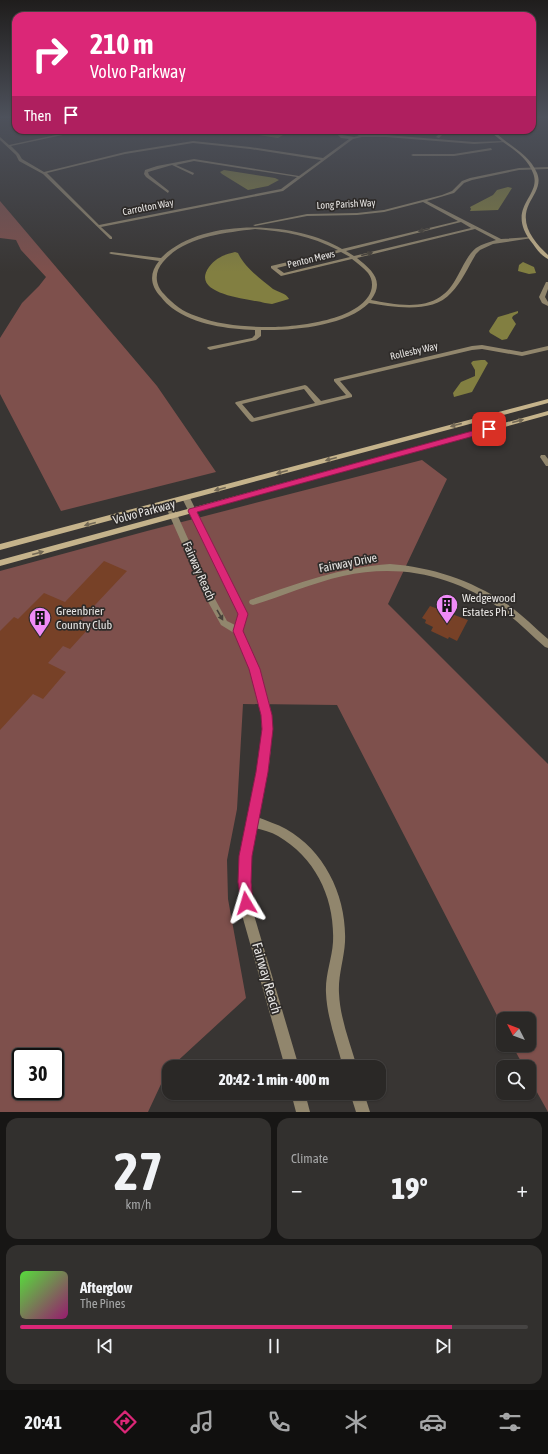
<!DOCTYPE html>
<html lang="en">
<head>
<meta charset="utf-8">
<style>
	body { margin:0; font-family:"Asap Condensed",sans-serif; background:#32302e; color:#f1f3f6; height:100vh; display:flex; flex-direction:column; font-size:15px; white-space:nowrap }
	* { box-sizing:border-box; margin:0 }
	p { font-size:13px; color:#a5a6a7 }
	.icon { flex:none; width:22px; height:22px; fill:none; stroke:currentColor; stroke-width:2; stroke-linecap:round; stroke-linejoin:round }
	.map { position:relative; height:1112px; overflow:hidden }
	.panel { display:flex; flex-direction:column; gap:6px; padding:6px; background:#171615; flex:1 }
	.panel>* { flex:none }
	.banner { position:absolute; left:12px; top:12px; width:524px; height:122px; border-radius:12px; box-shadow:0 1px 3px #0004,0 0 0 1px #464443; background:#db2777; color:#fff; overflow:hidden }
	.needle { width:26px; rotate:312deg }
	.buttons { position:absolute; left:496px; top:1012px; display:grid; gap:8px }
	.buttons a { display:grid; place-items:center; width:40px; height:40px; border-radius:8px; background:#2a2826; box-shadow:0 1px 3px #0004,0 0 0 1px #464443; font-size:20px }
	.speed { position:absolute; left:12px; top:1048px; display:flex; gap:8px; font-size:20px; font-weight:700; text-align:center }
	.speed>* { display:grid; place-content:center; width:52px; height:52px; border-radius:50%; background:#2a2826; box-shadow:0 1px 3px #0004,0 0 0 1px #464443; line-height:1 }
	.speed .limit { border:2px solid #111; border-radius:6px; background:#fff; color:#111 }
	.pin { position:absolute; display:grid; place-items:center; width:34px; height:34px; color:#fff; margin:-17px; border-radius:8px; box-shadow:0 2px 6px #0006 }
	.me { position:absolute; width:44px; margin:-22px; rotate:353deg; stroke-linejoin:round; filter:drop-shadow(0 0 3px #0008) }
	.turn { display:flex; align-items:center; gap:14px; height:84px; padding:0 12px; font-size:18px }
	.turn .icon { width:52px; height:52px; stroke-width:2.5 }
	.turn b { display:block; font-size:28px; line-height:34px }
	.then { display:flex; align-items:center; height:38px; padding:0 12px; background:#0003; gap:8px; font-size:15px }
	.big { font-size:30px; font-weight:800; line-height:1.1 }
	.panel .widget { flex:1; display:flex; flex-direction:column; justify-content:center; gap:6px; min-width:0; padding:0 14px; border-radius:12px; background:#32302e }
	.panel .dial { align-items:center; gap:0 }
	.dial b { font-size:52px; line-height:1 }
	.song { display:flex; align-items:center; gap:12px }
	.cover { width:48px; height:48px; border-radius:6px; background:linear-gradient(135deg,hsl(110 70% 55%),hsl(320 70% 35%)) }
	.played { height:4px; border-radius:2px; background:linear-gradient(90deg,#db2777 85%,#464443 85%) }
	.keys { display:flex; justify-content:space-around; direction:ltr }
	.heat { display:flex; justify-content:space-between; align-items:center; font-size:22px; direction:ltr }
	.panel .tiles { flex:1; display:grid; gap:6px; grid-template-columns:1fr 1fr }
	.widget:last-child { grid-column:span 2 }
	.trip { position:absolute; left:162px; top:1060px; width:224px; height:40px; border-radius:12px; background:#2a2826; box-shadow:0 1px 3px #0004,0 0 0 1px #464443; font-weight:800; line-height:40px; text-align:center }
	.tab-bar { display:flex; height:64px; justify-content:space-around; align-items:center; background:#11100f; color:#a5a6a7 }
	.tab-bar .icon { width:28px; height:28px }
	.tab-bar .active { color:#db2777 }
	.tab-bar b { font-size:18px; color:#f1f3f6 }
	.map>svg:first-child { display:block }
	.green { fill:#7e504c; fill-rule:evenodd }
	.water { fill:#827f41 }
	.building { fill:#774127 }
	.lines { fill:none; stroke-linecap:round; stroke-linejoin:round }
	.street { fill:#91866d; fill-rule:evenodd }
	.secondary { fill:#c5b38b; fill-rule:evenodd }
	.oneway { fill:#47423a }
	.oneway2 { fill:#726855 }
	.route { fill:#db2777; stroke:#8e194d }
	.labels { text-anchor:middle; dominant-baseline:central; stroke-width:3.5; stroke-linejoin:round; paint-order:stroke }
	.far-street-label { font-size:10px; fill:#e7e5e3; stroke:#2e2b29 }
	.street-label { font-size:12px; fill:#e7e5e3; stroke:#2e2b29 }
	.poi-label { font-size:12px; fill:#e7e5e3; stroke:#2e2b29; text-anchor:start }
	.near-street-label { font-size:14px; fill:#e7e5e3; stroke:#2e2b29 }
</style>
</head>
<body>
<div class="map">
<svg width="548" height="1112" viewBox="0 0 548 1112">
	<rect width="100%" height="100%" fill="#383533"/>
	<path class="green" d="M0,201L157,386L216,472L61,511L0,394V338L22,303L39,286L46,277L21,250L16,240L0,238Z
		M422,460L447,479L388,604L548,764V1112L529,1078V1067H524L512,1045H529V1019H503V1027L337,705L243,704L237,809L227,860L228,899L246,998L171,1067H169L148,1112H0V571L147,531ZM21,1057H55V1091H21Z"/>
	<path class="water" d="M208,130H291L278,138L247,133L205,131Z
		M224,170L275,178L279,180L268,186L248,190L222,174L220,172Z
		M508,187L512,188L498,210L470,211L471,209L470,207L493,195L497,190Z
		M235,252L238,253C245,268 261,279 273,289C278,292 286,293 289,299L272,304L265,303C250,299 189,295 209,267C216,258 223,255 235,252Z
		M523,262L534,267L536,273L529,274L518,271L519,265Z
		M518,311V313L513,316L512,318L516,324L507,339L502,340L490,333L489,331L498,317Z
		M481,360H485L488,363L472,392L454,397L453,393L461,382L475,376V370L471,363L473,361Z"/>
	<path class="building" d="M104,561L127,571L79,622L90,627L70,649L63,646L48,663L66,672L43,699L33,694L0,730V631L14,617L18,619L44,593L65,602Z
		M430,606L468,620L457,641L449,637L448,639L431,631L433,627L425,623L426,620L422,618Z"/>
	<g class="lines">
		<path class="street" d="M79,130H86L11,146L19,154L22,159L44,172L125,152L193,141L250,147L323,158L349,139L341,138L338,135L344,132L351,131L358,132L363,135H386L474,142L504,141L506,142L474,144L386,137H362L353,139L283,191L101,227L112,237V239H110L43,174L19,161L16,155L0,140V137L9,145ZM348,133H354L359,136L354,137L342,135ZM193,143L250,149L321,160L299,176L194,159L157,166L145,170L144,174L146,177L168,193L169,191L149,175L148,172L172,165L193,175L194,173L176,165L194,161L297,177L281,189L99,225L47,173L125,154Z
			M436,130H440L443,134L439,138L436,137L439,134Z
			M491,148L492,150L454,156H413L411,155L413,154H454Z
			M548,167V169L519,170L472,180L464,183L454,193L427,201L501,239L530,237L532,238L493,244L480,250L476,254C468,267 462,282 451,293C433,314 393,307 369,303C346,326 292,331 261,330V336L256,340L210,350L207,348L208,347L252,338L255,335V330C228,329 195,325 172,308C168,305 164,301 161,297C150,286 149,273 159,261L111,254L109,253L111,252L161,258C202,217 295,221 342,249L458,221L423,202L384,212L357,215L307,216L255,226L253,225L307,214L357,213L384,210L442,195L452,191L462,181L470,178L519,168ZM461,222L471,228L354,256L346,251ZM255,229C284,231 311,236 338,250L271,266V268L281,276L352,259C358,264 364,268 368,273C372,278 373,285 371,291C361,320 297,327 270,327C246,327 219,325 196,316C183,312 173,304 164,294C155,285 154,272 163,262C185,236 224,233 255,229ZM475,229L496,240C490,242 482,244 476,248C462,259 458,286 440,297C421,310 392,304 371,300C385,281 372,270 357,258ZM341,252L350,257L284,273L277,268Z
			M546,282H548V289L545,297L548,302V306L542,303L539,297Z
			M482,345L522,352L548,346V350L522,356L482,349L472,350L340,381L352,395V397L252,422L250,421L235,403L236,402L305,385L307,386L321,401L346,395L334,381V379L472,346ZM304,389L315,403L254,418L242,404Z
			M541,455H545L548,459V466H546L540,457Z
			M183,496H186L190,498L247,614L242,631L262,678L269,703L271,716V747L269,765L257,817C267,821 277,824 286,829C325,851 347,897 345,942C344,959 338,976 339,993C340,1018 350,1043 357,1067H343C337,1043 327,1018 326,993C325,975 332,959 333,942C335,899 316,858 278,836C271,832 263,830 255,828L251,855L250,873L254,915L299,1067H285L242,915L239,889L240,855L261,747L262,729L260,703L253,678L234,633L221,625L207,600L164,503L168,501L172,503L215,599L227,621L235,625L239,614L182,498Z
			M390,564C431,567 471,580 505,603C521,613 534,627 548,639V648L545,647C530,634 517,620 501,609C454,575 399,563 343,576C312,583 283,596 253,605L250,604L249,602L250,600C296,584 341,567 390,564Z
			M291,1093H305L310,1112H296Z
			M350,1093H364L370,1112H356Z"/>
		<path class="secondary" d="M489,130H493C507,145 529,153 537,173C542,185 534,194 529,204C519,224 534,242 548,255V259C542,256 537,250 533,244C503,207 543,197 533,173C526,153 503,145 489,130Z
			M548,399V403L0,550V544Z
			M548,411V415L0,566V560Z"/>
	</g>
	<defs><path id="oneway-solid" d="M-6-.8H1V-3.2L6.5 0L1 3.2V.8H-6Z"/></defs>
	<g class="oneway">
		<use href="#oneway-solid" transform="translate(424 230) rotate(166)"/>
		<use href="#oneway-solid" transform="translate(367 254) rotate(-14)"/>
		<use href="#oneway-solid" transform="translate(220 615) rotate(60)"/>
	</g>
	<g class="oneway2">
		<use href="#oneway-solid" transform="translate(518 421) rotate(-15)"/>
		<use href="#oneway-solid" transform="translate(456 425) rotate(165)"/>
		<use href="#oneway-solid" transform="translate(331 459) rotate(165)"/>
		<use href="#oneway-solid" transform="translate(282 472) rotate(165)"/>
		<use href="#oneway-solid" transform="translate(220 489) rotate(165)"/>
		<use href="#oneway-solid" transform="translate(90 524) rotate(165)"/>
		<use href="#oneway-solid" transform="translate(38 553) rotate(-15)"/>
	</g>
	<linearGradient id="sky" x2="0" y2="1"><stop stop-color="#1f1d1c"/><stop offset="0.43" stop-color="#4d515b"/><stop offset="1" stop-color="#4d515b" stop-opacity="0"/></linearGradient>
	<rect width="548" height="272" fill="url(#sky)"/>
	<path class="route" d="M487,427H489L493,429L492,431L197,512L248,614L243,631L260,669L272,715L273,729L268,772L252,856L251,882L253,903L251,908L246,910L242,908L238,882L239,856L256,772L262,729L261,715L249,669L233,631L238,614L188,511L189,509Z"/>
	<defs>
		<g id="building-pin" transform="scale(1.15)"><path d="M0 17L-7.5 6A9.5 9.5 0 1 1 7.5 6Z" fill="#ef8bf7" stroke="#2e2b29"/><path d="M-4-6H4V6H1V3H-1V6H-4ZM-2.5-4.3h1.7v1.8h-1.7ZM.8-4.3h1.7v1.8H.8ZM-2.5-1h1.7V.8h-1.7ZM.8-1h1.7V.8H.8Z" fill="#111"/></g>
	</defs>
	<g fill-rule="evenodd">
		<use href="#building-pin" x="447" y="605"/>
		<use href="#building-pin" x="40" y="618"/>
	</g>
	<g class="labels">
		<g class="far-street-label">
			<text transform="translate(346 204) rotate(-3)">Long Parish Way</text>
			<text transform="translate(148 207) rotate(-11)">Carrolton Way</text>
			<text transform="translate(311 259) rotate(-14)">Penton Mews</text>
			<text transform="translate(414 351) rotate(-13)">Rollesby Way</text>
		</g>
		<g class="street-label">
			<text transform="translate(144 512) rotate(-15)">Volvo Parkway</text>
			<text transform="translate(348 563) rotate(-11)">Fairway Drive</text>
			<text transform="translate(199 571) rotate(66)">Fairway Reach</text>
		</g>
		<g class="poi-label">
			<text x="462" y="598">Wedgewood<tspan x="462" dy="14">Estates Ph 1</tspan></text>
			<text x="56" y="611">Greenbrier<tspan x="56" dy="14">Country Club</tspan></text>
		</g>
		<g class="near-street-label">
			<text transform="translate(267 978) rotate(74)">Fairway Reach</text>
		</g>
	</g>
</svg>
<div class="buttons">
<a><svg class="needle" viewBox="-14 -14 28 28"><path d="M0-13l5 13h-10z" fill="#e53935"/><path d="M0 13l5-13h-10z" fill="#a5a6a7"/></svg></a>
<a><svg class="icon" aria-label="search" viewBox="0 0 24 24"><circle cx="10" cy="10" r="6"/><path d="M15 15l6 6"/></svg></a>
</div>
<div class="speed"><div class="limit">30</div></div>
<div class="pin" style="left:489px;top:429px;background:#d93025"><svg class="icon" aria-label="arrive" viewBox="0 0 24 24"><path d="M6 21V4h12l-3 4 3 4H6"/></svg></div>
<svg class="me" style="left:246px;top:903px" viewBox="-20 -20 40 40"><path d="M0-17L14 15 0 8-14 15z" fill="#db2777" stroke="#fff" stroke-width="4"/></svg>
<div class="trip">20:42 · 1 min · 400 m</div>
<div class="banner">
<div class="turn"><svg class="icon" aria-label="right" viewBox="0 0 24 24"><path d="M7 20v-9h11M14 6l5 5-5 5"/></svg><div><b>210 m</b>Volvo Parkway</div></div>
<div class="then">Then<svg class="icon" aria-label="arrive" viewBox="0 0 24 24"><path d="M6 21V4h12l-3 4 3 4H6"/></svg></div>
</div>
</div>
<section class="panel">
<div class="tiles">
<div class="widget dial"><b>27</b><p>km/h</p></div>
<div class="widget"><p>Climate</p>
<div class="heat"><a>−</a><b class="big">19°</b><a>+</a></div>
</div>
<div class="widget">
<div class="song"><i class="cover"></i><div><b>Afterglow</b><p>The Pines</p></div></div>
<div class="played"></div>
<div class="keys"><svg class="icon" aria-label="previous" viewBox="0 0 24 24"><path d="M18 5L8 12l10 7zM5 5v14"/></svg><svg class="icon" aria-label="pause" viewBox="0 0 24 24"><path d="M8 5v14M16 5v14"/></svg><svg class="icon" aria-label="next" viewBox="0 0 24 24"><path d="M6 5l10 7-10 7zM19 5v14"/></svg></div>
</div>
</div>
</section>
<nav class="tab-bar">
<b>20:41</b>
<svg class="icon active" aria-label="directions" viewBox="0 0 24 24"><path d="M12 3l9 9-9 9-9-9zM9 14v-3h6M13 9l2 2-2 2"/></svg>
<svg class="icon" aria-label="music" viewBox="0 0 24 24"><path d="M9 18V5l10-2v13"/><circle cx="6" cy="18" r="3"/><circle cx="16" cy="16" r="3"/></svg>
<svg class="icon" aria-label="phone" viewBox="0 0 24 24"><path d="M5 4h4l2 5-3 2q2 4 5 5l2-3 5 2v4C11 20 4 13 5 4z"/></svg>
<svg class="icon" aria-label="climate" viewBox="0 0 24 24"><path d="M12 3v18M4 7l16 10M4 17L20 7"/></svg>
<svg class="icon" aria-label="car" viewBox="0 0 24 24"><path d="M5 17H2v-5l4-1 3-4h7l3 4 3 1v5h-3M9 17h6M6 11h13"/><circle cx="7" cy="17" r="2"/><circle cx="17" cy="17" r="2"/></svg>
<svg class="icon" aria-label="filters" viewBox="0 0 24 24"><path d="M4 7h16M4 17h16"/><circle cx="9" cy="7" r="2"/><circle cx="15" cy="17" r="2"/></svg>
</nav>
</body>
</html>
